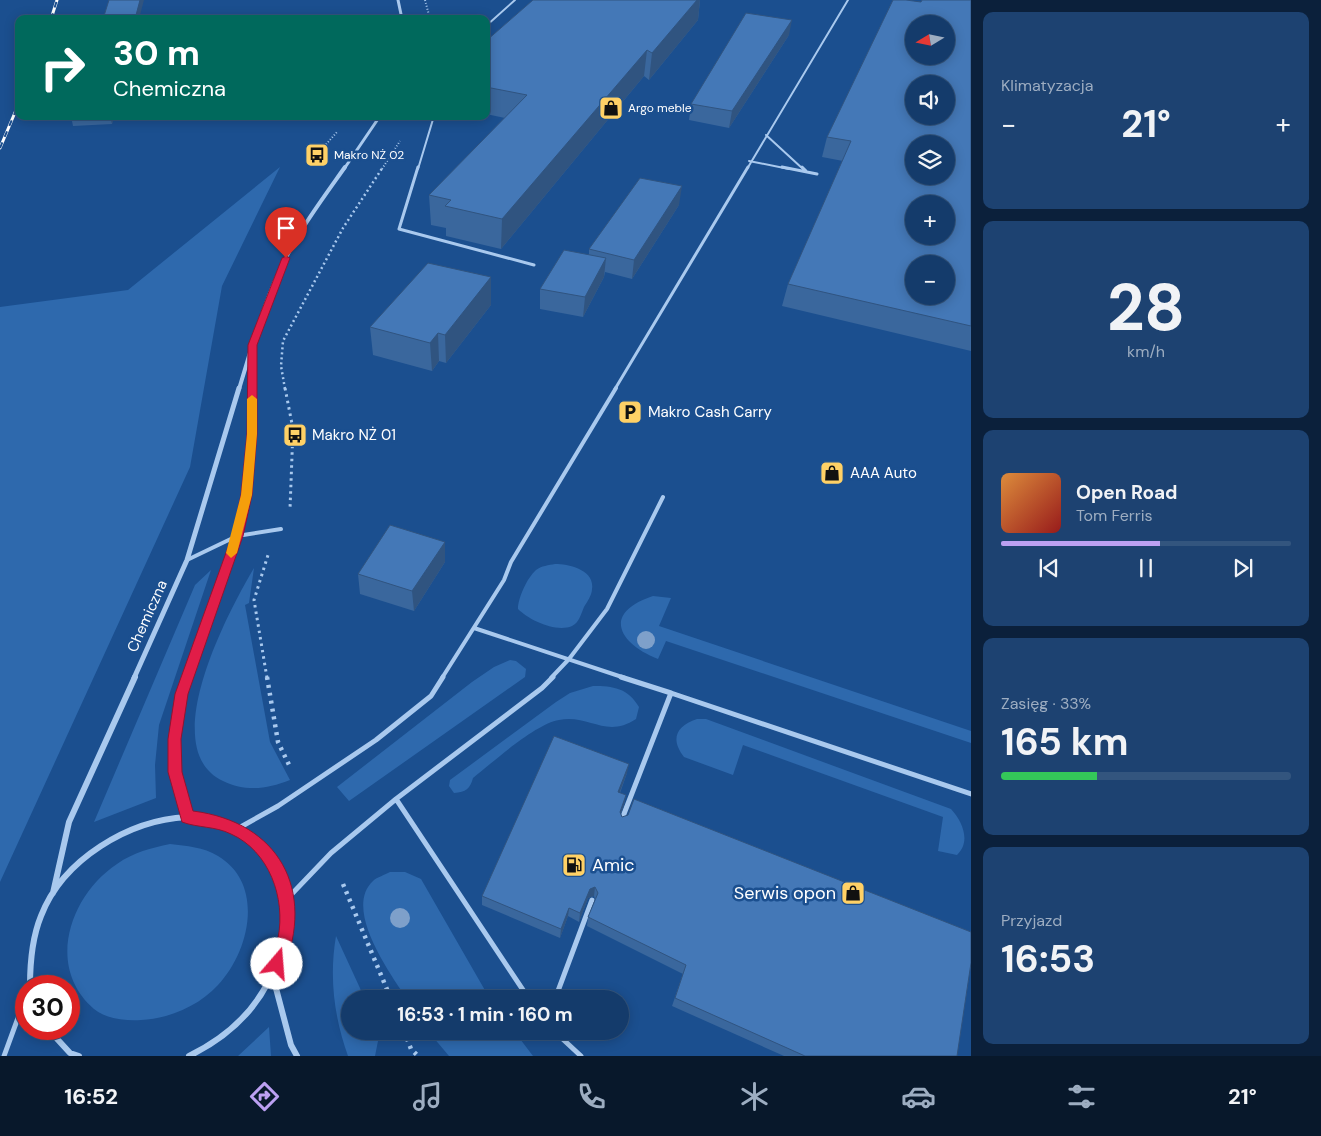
<!DOCTYPE html>
<html lang="pl">
<head>
<meta charset="utf-8">
<style>
	body { margin:0; font-family:"DM Sans",sans-serif; background:#1d4271; color:#f1f3f6; height:100vh; display:flex; flex-direction:column; font-size:19px; white-space:nowrap }
	* { box-sizing:border-box; margin:0 }
	p { font-size:16px; color:#9dadc1 }
	.icon { flex:none; width:28px; height:28px; fill:none; stroke:currentColor; stroke-width:2; stroke-linecap:round; stroke-linejoin:round }
	.map { position:relative; flex:1; overflow:hidden }
	.drawer { display:flex; flex-direction:column; gap:12px; padding:12px; background:#0b203b; width:350px }
	.drawer>* { flex:none }
	.guide { position:absolute; left:15px; top:15px; width:475px; height:105px; border-radius:10px; box-shadow:0 2px 12px #0003,0 0 0 1px #33557e; background:#00695c; color:#fff; overflow:hidden }
	.needle { width:32px; rotate:260deg }
	.buttons { position:absolute; left:905px; top:15px; display:grid; gap:10px }
	.buttons a { display:grid; place-items:center; width:50px; height:50px; border-radius:50%; background:#143b6b; box-shadow:0 2px 12px #0003,0 0 0 1px #33557e; font-size:25px }
	.speed { position:absolute; left:15px; top:975px; display:flex; gap:10px; font-size:25px; font-weight:700; text-align:center }
	.speed>* { display:grid; place-content:center; width:65px; height:65px; border-radius:50%; background:#143b6b; box-shadow:0 2px 12px #0003,0 0 0 1px #33557e; line-height:1 }
	.speed .limit { border:8px solid #d22; background:#fff; color:#111 }
	.pin { position:absolute; display:grid; place-items:center; width:42px; height:42px; color:#fff; margin:-51px -21px; border-radius:50% 50% 50% 0; rotate:-45deg; box-shadow:0 0 5px #0007 }
	.pin .icon { rotate:45deg }
	.me { position:absolute; width:55px; margin:-28px; rotate:18deg; stroke-linejoin:round; filter:drop-shadow(0 0 4px #0008) }
	.turn { display:flex; align-items:center; gap:18px; height:105px; padding:0 15px; font-size:22px }
	.turn .icon { width:65px; height:65px; stroke-width:2.5 }
	.turn b { display:block; font-size:35px; line-height:42px }
	.big { font-size:38px; font-weight:700; line-height:1.1 }
	.drawer .card { flex:1; display:flex; flex-direction:column; justify-content:center; gap:8px; min-width:0; padding:0 18px; border-radius:10px; background:#1d4271 }
	.drawer .dial { align-items:center; gap:0 }
	.dial b { font-size:65px; line-height:1 }
	.song { display:flex; align-items:center; gap:15px }
	.cover { width:60px; height:60px; border-radius:8px; background:linear-gradient(135deg,hsl(30 70% 55%),hsl(0 70% 35%)) }
	.played { height:5px; border-radius:2px; background:linear-gradient(90deg,#bca0f2 55%,#33557e 55%) }
	.keys { display:flex; justify-content:space-around; direction:ltr }
	.heat { display:flex; justify-content:space-between; align-items:center; font-size:28px; direction:ltr }
	.charge { height:8px; border-radius:4px; background:linear-gradient(90deg,#34c759 33%,#33557e 0) }
	.trip { position:absolute; left:341px; top:990px; width:288px; height:50px; border-radius:25px; background:#143b6b; box-shadow:0 2px 12px #0003,0 0 0 1px #33557e; font-weight:700; line-height:50px; text-align:center }
	.menu { display:flex; height:80px; justify-content:space-around; align-items:center; background:#08182b; color:#9dadc1 }
	.menu .icon { width:35px; height:35px }
	.menu .active { color:#bca0f2 }
	.menu b { font-size:22px; color:#f1f3f6 }
	main { display:flex; flex:1; min-height:0 }
	.map>svg:first-child { display:block }
	.green { fill:#2e69ad }
	.lines { fill:none; stroke-linecap:round; stroke-linejoin:round }
	.path-far3 { stroke:#a9c9ee; stroke-width:2; stroke-dasharray:1 2; stroke-linecap:butt }
	.path-far2 { stroke:#a9c9ee; stroke-width:2.5; stroke-dasharray:2 3; stroke-linecap:butt }
	.path-far1 { stroke:#a9c9ee; stroke-width:3; stroke-dasharray:2.5 4; stroke-linecap:butt }
	.path { stroke:#a9c9ee; stroke-width:4.5; stroke-dasharray:3 5; stroke-linecap:butt }
	.lane-far3 { stroke:#a9c9ee; stroke-width:2 }
	.lane-far2 { stroke:#a9c9ee; stroke-width:3 }
	.lane-far1 { stroke:#a9c9ee; stroke-width:4 }
	.lane { stroke:#a9c9ee; stroke-width:5 }
	.street-far3 { stroke:#a9c9ee; stroke-width:3 }
	.street-far2 { stroke:#a9c9ee; stroke-width:4 }
	.street-far1 { stroke:#a9c9ee; stroke-width:5 }
	.street { stroke:#a9c9ee; stroke-width:6 }
	.rail-casing { stroke:#fff; stroke-width:3 }
	.rail { stroke:#1b4f8f; stroke-width:2; stroke-dasharray:6; stroke-linecap:butt }
	.tree { fill:#7ea0ca }
	.wall { fill:#3a679d }
	.shaded-wall { fill:#305480 }
	.building { fill:#4478b7; stroke:#305480; fill-rule:evenodd }
	.route { fill:#e11d48; stroke:#92132f }
	.slow { fill:#f59e0b }
	.labels { text-anchor:middle; dominant-baseline:central; stroke-width:5; stroke-linejoin:round; paint-order:stroke }
	.far-poi-label { font-size:12px; fill:#fff; stroke:#1b4f8f; text-anchor:start }
	.poi-label { font-size:15px; fill:#fff; stroke:#1b4f8f; text-anchor:start }
	.street-label { font-size:15px; fill:#fff; stroke:#1b4f8f }
	.near-poi-label { font-size:18px; fill:#fff; stroke:#1b4f8f; text-anchor:start }
</style>
</head>
<body>
<main>
<div class="map">
<svg width="971" height="1056" viewBox="0 0 971 1056">
	<rect width="100%" height="100%" fill="#1b4f8f"/>
	<path class="green" d="M280,167L222,286L190,467L0,882V307L128,290Z
		M555,564C569,564 595,570 592,589C592,595 587,602 584,607C581,614 579,623 572,626C556,633 529,620 518,609C518,598 527,578 536,570C541,566 549,565 555,564Z
		M254,568L249,603L245,605L270,742L290,780C267,789 246,792 223,781C155,749 228,612 254,568Z
		M211,570L159,725L155,765L156,798L94,822L195,585Z
		M653,596L671,598L659,626L971,731V743L666,641L658,659C618,643 602,613 653,596Z
		M510,660L516,661L526,669L525,677L349,801L337,787L472,682L494,667Z
		M593,686C613,686 628,688 639,707L636,719C606,739 589,714 559,720C535,724 493,762 473,778C470,789 466,792 454,793L449,786L450,780L556,702L570,693Z
		M697,719H706L951,809C963,822 971,842 957,855L938,851L943,817L743,745L733,775L684,757C670,739 676,726 697,719Z
		M170,844C187,846 203,847 218,856C265,884 250,951 218,985C199,1006 168,1019 141,1020C126,1021 106,1019 94,1009C45,967 70,895 117,864C134,852 151,848 170,844Z
		M390,872H405L421,879L490,999H407C390,973 343,909 373,881C377,877 385,875 390,872Z
		M336,936L365,999H350V1031H380L375,1056H348C334,1017 329,977 336,936Z
		M269,1027L271,1056H238Z
		M428,1031H514L533,1056H449Z"/>
	<g class="lines">
		<path class="path-far3" d="M425,0L430,19
			M312,160L338,131
			M382,169L400,141"/>
		<path class="path-far2" d="M285,389L281,366L283,341L343,228L383,167"/>
		<path class="path-far1" d="M285,388L293,429L290,509
			M267,678L254,600L268,555"/>
		<path class="path" d="M267,677L278,742L291,769
			M343,884L391,999
			M404,1031L411,1049L418,1056"/>
		<path class="lane-far3" d="M486,26L515,0
			M766,135L803,169
			M749,161L789,169
			M418,169L434,116
			M747,169L848,0"/>
		<path class="lane-far2" d="M418,167L399,229L534,265
			M782,167L817,174
			M802,167L806,171
			M615,389L748,167"/>
		<path class="lane-far1" d="M187,560L237,536L281,529
			M474,628L625,678
			M442,678L504,580L511,562L616,388
			M551,678L569,659L607,609L663,497"/>
		<path class="lane" d="M621,677L671,693L622,819
			M671,693L971,794
			M396,799L529,999
			M237,829L278,806L376,740L431,696L443,677
			M287,899L331,853L396,799L542,688L553,677
			M555,999L592,900
			M554,1031L581,1056
			M4,1056L26,996"/>
		<path class="street-far3" d="M398,0L402,19
			M344,169L380,116"/>
		<path class="street-far2" d="M252,350V389
			M239,389C251,350 262,309 279,272C296,234 321,201 345,167"/>
		<path class="street-far1" d="M134,678L187,560L239,388
			M187,678C202,630 224,583 237,535C250,487 252,437 252,388"/>
		<path class="street" d="M187,817C171,763 170,731 187,677
			M53,893L69,822L135,677
			M273,977L291,1045L297,1056
			M30,986C30,962 32,938 41,916C63,859 129,820 187,817C204,816 220,822 235,829C283,853 294,907 279,955C265,1002 232,1035 189,1056
			M48,1029L70,1053L79,1056"/>
		<g class="rail-casing">
			<path id="rail" d="M51,19L57,0
				M0,148L19,103"/>
		</g>
		<use href="#rail" class="rail"/>
	</g>
	<g class="tree">
		<circle cx="646" cy="640" r="9"/>
		<circle cx="400" cy="918" r="10"/>
	</g>
	<path class="wall" d="M533,0H700L698,20L649,80L644,76L501,249L446,236V228L431,225L429,195L505,118L486,114V41Z
		M971,0V351L782,306L788,284L843,161L822,157L827,137L921,2Z
		M789,35L729,128L689,120L691,104Z
		M71,116H114L112,124L73,126Z
		M679,205L632,279L605,272L604,277L583,317L540,309V289L589,255V249Z
		M491,305L446,363L439,361L432,371L373,355L370,327Z
		M445,542V562L414,611L360,594L358,574Z
		M627,773L620,793L626,795L624,805L621,814L622,817L957,1056H784L672,1006L683,974L587,926L588,917L595,899L594,896L588,898L579,922L568,916L560,938L482,905V896Z"/>
	<path class="shaded-wall" d="M140,0H144L139,19H135Z
		M697,0H700L698,20L649,80L652,53Z
		M792,20L789,35L729,128L732,111Z
		M647,50L644,76L501,249L502,219Z
		M110,116H114L112,124Z
		M682,186L679,205L632,279L634,260Z
		M606,258L604,277L583,317L585,297Z
		M491,277V305L446,363L445,335Z
		M438,333L439,361L432,371L430,343Z
		M445,542V562L414,611L412,591Z
		M629,764L627,773L616,802L618,792Z
		M626,795L624,805L618,821L620,812Z
		M595,887L594,896L588,898L579,922L580,913L590,889Z
		M569,908L568,916L560,938L561,929Z"/>
	<path class="building" d="M109,0H140L135,19H103Z
		M533,0H697L652,53L647,50L502,219L445,206L451,200L429,195L527,95L486,87V56L490,53H486V41Z
		M893,0H906L921,2L922,0H971V326L788,284L851,141L827,137ZM914,24H946V56H914ZM914,84H946V116H914ZM914,144H946V176H914ZM914,204H946V236H914ZM914,264H946V296H914Z
		M746,13L792,20L732,111L691,104Z
		M71,116H88L71,117Z
		M640,178L682,186L634,260L589,249Z
		M564,250L606,258L585,297L540,289Z
		M428,263L491,277L445,335L438,333L430,343L370,327Z
		M390,525L445,542L412,591L358,574Z
		M554,736L629,764L618,792L626,795L620,812L622,817L628,815L634,799L971,932V963L957,1056H805L675,998L686,965L588,917L598,893L595,887L590,889L580,913L569,908L561,929L482,896Z"/>
	<path class="route" d="M286,256L290,258L257,345V434L252,495L243,536L188,694L181,739L182,772L193,811C279,822 316,890 283,970L277,972L271,970L269,964C272,956 276,947 278,938C286,898 269,851 231,834C215,826 198,828 182,822L168,772V739L175,694L232,536L241,495L247,434L248,345L282,258Z"/>
	<path class="slow" d="M252,395L257,399V434L252,495L237,553L231,558L226,553L241,495L247,434V399Z"/>
	<defs>
		<g id="shop-square" transform="scale(1.25)"><rect x="-9" y="-9" width="18" height="18" rx="4" fill="#ffd166" stroke="#1b4f8f"/><path d="M-5-2.5h2.3a2.7 3.5 0 0 1 5.4 0H5L5.5 6h-11ZM-1.5-2.5h3a1.5 2.3 0 0 0-3 0Z" fill="#111"/></g>
		<g id="bus-square" transform="scale(1.25)"><rect x="-9" y="-9" width="18" height="18" rx="4" fill="#ffd166" stroke="#1b4f8f"/><path d="M-5-6H5V4H4V6H2V4H-2V6H-4V4H-5ZM-3.5-4V0h7V-4ZM-3.5 1.2v1.5H-2V1.2ZM2 1.2v1.5H3.5V1.2Z" fill="#111"/></g>
		<g id="parking-square" transform="scale(1.25)"><rect x="-9" y="-9" width="18" height="18" rx="4" fill="#ffd166" stroke="#1b4f8f"/><path d="M-3.5-5.5H1a3.5 3.5 0 0 1 0 7H-1V5.5H-3.5ZM-1-3.4V-.6H.8a1.4 1.4 0 0 0 0-2.8Z" fill="#111"/></g>
		<g id="fuel-square" transform="scale(1.25)"><rect x="-9" y="-9" width="18" height="18" rx="4" fill="#ffd166" stroke="#1b4f8f"/><path d="M-5.5-6h7V0h2V4h1.3V-2.5L3-4.5l.8-.8L6-3V5H2.5V1h-1V6h-7ZM-4.2-4.7v3.2H.2V-4.7Z" fill="#111"/></g>
	</defs>
	<g fill-rule="evenodd">
		<use href="#shop-square" x="611" y="108"/>
		<use href="#bus-square" x="317" y="155"/>
		<use href="#parking-square" x="630" y="412"/>
		<use href="#bus-square" x="295" y="435"/>
		<use href="#shop-square" x="832" y="473"/>
		<use href="#fuel-square" x="574" y="865"/>
		<use href="#shop-square" x="853" y="893"/>
	</g>
	<g class="labels">
		<g class="far-poi-label">
			<text x="628" y="108">Argo meble</text>
			<text x="334" y="155">Makro NŻ 02</text>
		</g>
		<g class="poi-label">
			<text x="648" y="412">Makro Cash Carry</text>
			<text x="312" y="435">Makro NŻ 01</text>
			<text x="850" y="473">AAA Auto</text>
		</g>
		<g class="street-label">
			<text transform="translate(147 616) rotate(-66)">Chemiczna</text>
		</g>
		<g class="near-poi-label">
			<text x="592" y="865">Amic</text>
			<text x="836" y="893" text-anchor="end">Serwis opon</text>
		</g>
	</g>
</svg>
<div class="buttons">
<a><svg class="needle" viewBox="-14 -14 28 28"><path d="M0-13l5 13h-10z" fill="#e53935"/><path d="M0 13l5-13h-10z" fill="#9dadc1"/></svg></a>
<a><svg class="icon" aria-label="sound" viewBox="0 0 24 24"><path d="M4 9h4l5-4v14l-5-4H4zM17 9q2 3 0 6"/></svg></a>
<a><svg class="icon" aria-label="layers" viewBox="0 0 24 24"><path d="M12 4l9 5-9 5-9-5zM3 14l9 5 9-5"/></svg></a>
<a>+</a>
<a>−</a>
</div>
<div class="speed"><div class="limit">30</div></div>
<div class="pin" style="left:286px;top:258px;background:#d93025"><svg class="icon" aria-label="arrive" viewBox="0 0 24 24"><path d="M6 21V4h12l-3 4 3 4H6"/></svg></div>
<svg class="me" style="left:277px;top:964px" viewBox="-20 -20 40 40"><circle r="19" fill="#fff"/><path d="M0-13L10 11 0 6-10 11z" fill="#e11d48"/></svg>
<div class="trip">16:53 · 1 min · 160 m</div>
<div class="guide">
<div class="turn"><svg class="icon" aria-label="right" viewBox="0 0 24 24"><path d="M7 20v-9h11M14 6l5 5-5 5"/></svg><div><b>30 m</b>Chemiczna</div></div>
</div>
</div>
<section class="drawer">
<div class="card"><p>Klimatyzacja</p>
<div class="heat"><a>−</a><b class="big">21°</b><a>+</a></div>
</div>
<div class="card dial"><b>28</b><p>km/h</p></div>
<div class="card">
<div class="song"><i class="cover"></i><div><b>Open Road</b><p>Tom Ferris</p></div></div>
<div class="played"></div>
<div class="keys"><svg class="icon" aria-label="previous" viewBox="0 0 24 24"><path d="M18 5L8 12l10 7zM5 5v14"/></svg><svg class="icon" aria-label="pause" viewBox="0 0 24 24"><path d="M8 5v14M16 5v14"/></svg><svg class="icon" aria-label="next" viewBox="0 0 24 24"><path d="M6 5l10 7-10 7zM19 5v14"/></svg></div>
</div>
<div class="card"><p>Zasięg · 33%</p><b class="big">165 km</b><div class="charge"></div></div>
<div class="card"><p>Przyjazd</p><b class="big">16:53</b></div>
</section>
</main>
<nav class="menu">
<b>16:52</b>
<svg class="icon active" aria-label="directions" viewBox="0 0 24 24"><path d="M12 3l9 9-9 9-9-9zM9 14v-3h6M13 9l2 2-2 2"/></svg>
<svg class="icon" aria-label="music" viewBox="0 0 24 24"><path d="M9 18V5l10-2v13"/><circle cx="6" cy="18" r="3"/><circle cx="16" cy="16" r="3"/></svg>
<svg class="icon" aria-label="phone" viewBox="0 0 24 24"><path d="M5 4h4l2 5-3 2q2 4 5 5l2-3 5 2v4C11 20 4 13 5 4z"/></svg>
<svg class="icon" aria-label="climate" viewBox="0 0 24 24"><path d="M12 3v18M4 7l16 10M4 17L20 7"/></svg>
<svg class="icon" aria-label="car" viewBox="0 0 24 24"><path d="M5 17H2v-5l4-1 3-4h7l3 4 3 1v5h-3M9 17h6M6 11h13"/><circle cx="7" cy="17" r="2"/><circle cx="17" cy="17" r="2"/></svg>
<svg class="icon" aria-label="filters" viewBox="0 0 24 24"><path d="M4 7h16M4 17h16"/><circle cx="9" cy="7" r="2"/><circle cx="15" cy="17" r="2"/></svg>
<b>21°</b>
</nav>
</body>
</html>
